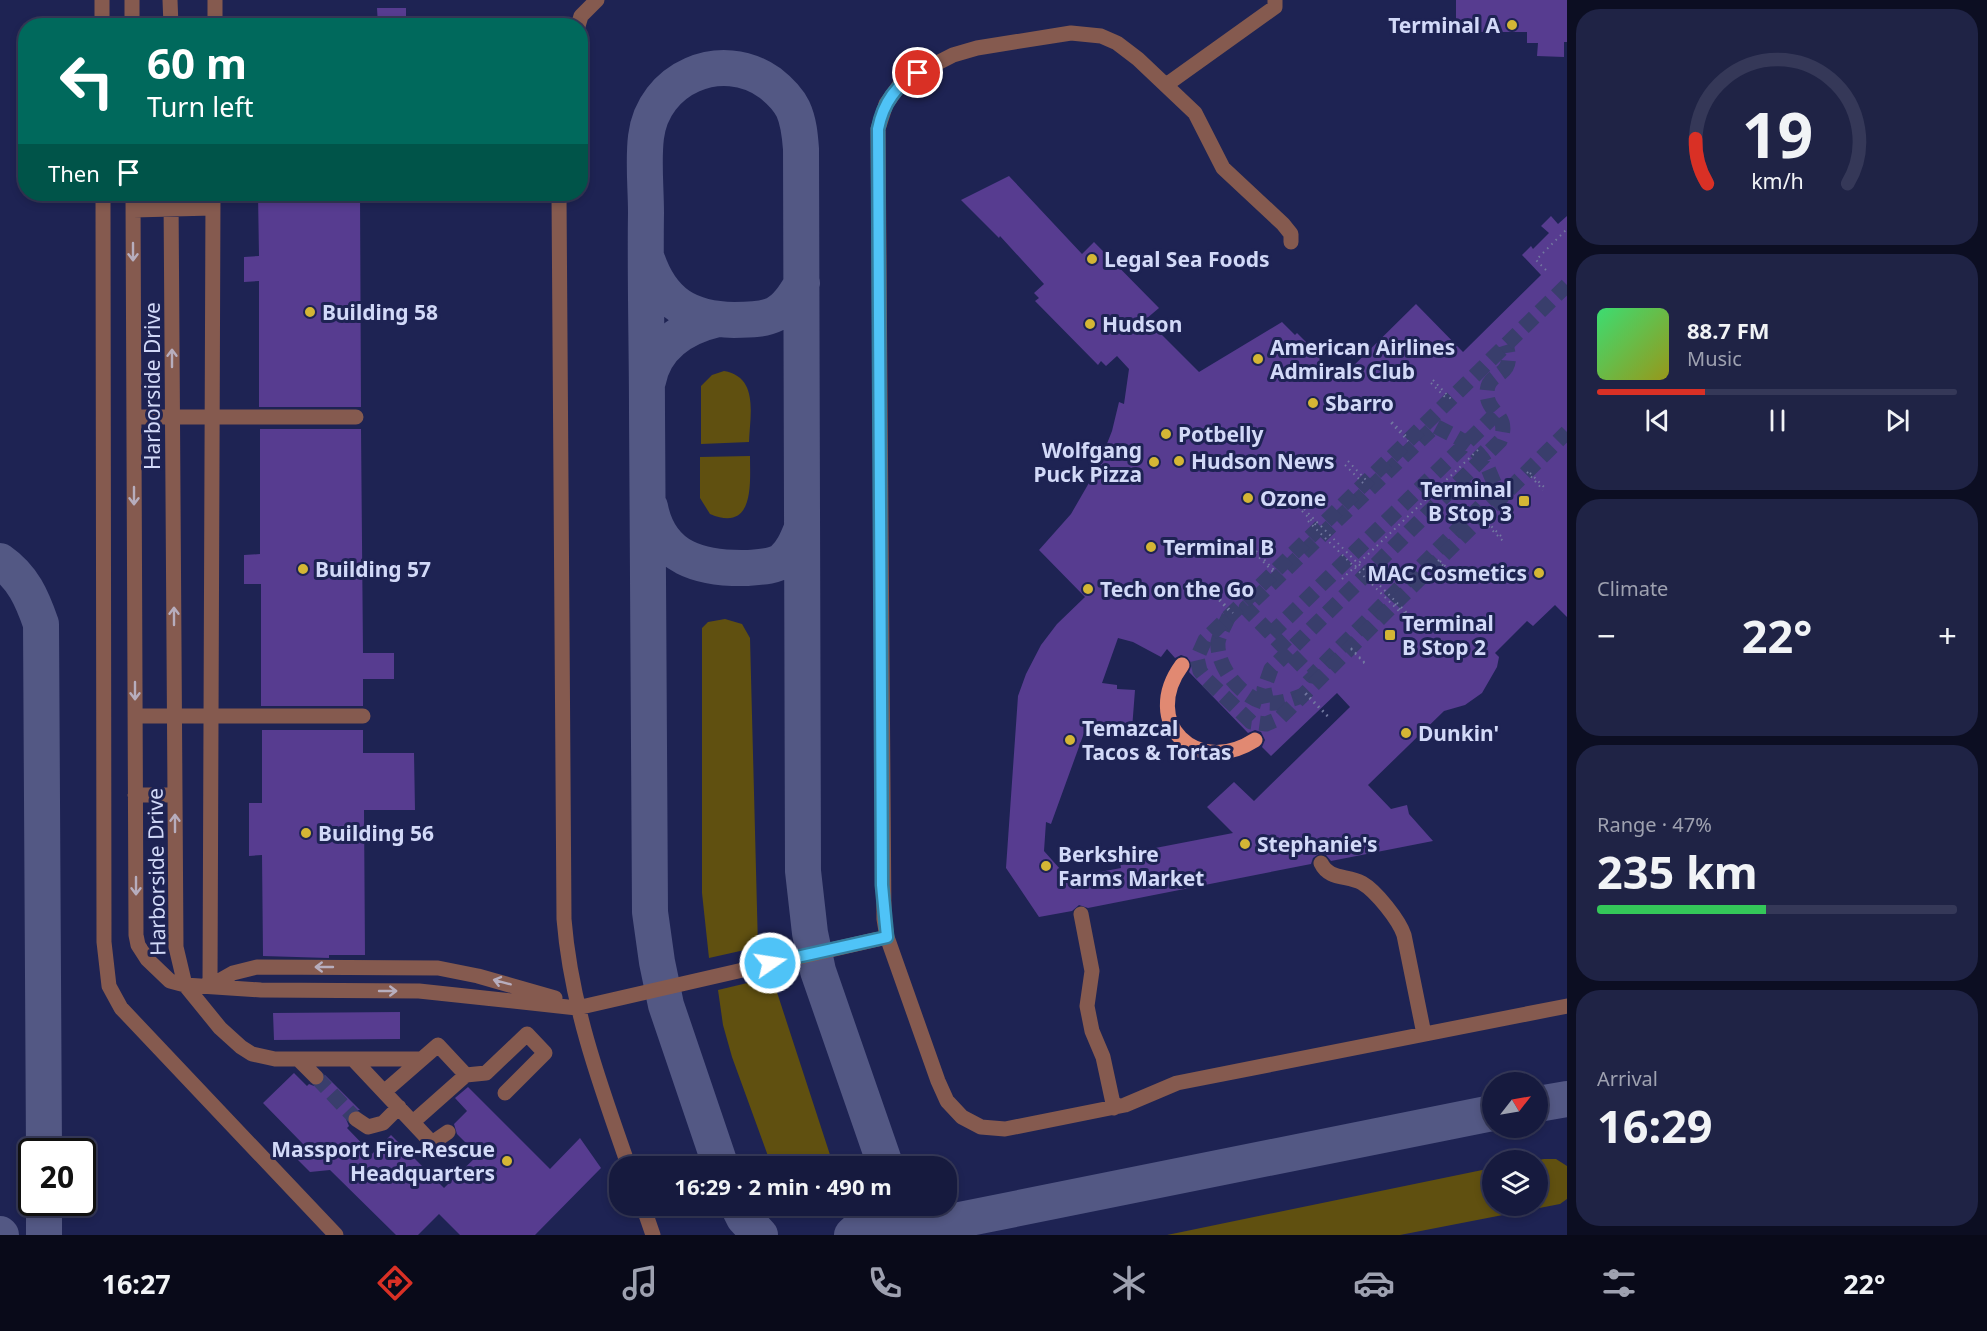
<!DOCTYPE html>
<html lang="en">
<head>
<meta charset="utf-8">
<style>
	body { margin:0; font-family:"Noto Sans",sans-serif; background:#1f2345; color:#f1f3f6; height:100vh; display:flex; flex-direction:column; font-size:22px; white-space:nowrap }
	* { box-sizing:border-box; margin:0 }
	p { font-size:20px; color:#9ea1b0 }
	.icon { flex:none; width:33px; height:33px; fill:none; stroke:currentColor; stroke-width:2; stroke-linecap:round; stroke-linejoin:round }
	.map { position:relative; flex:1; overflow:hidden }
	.drawer { display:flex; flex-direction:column; gap:9px; padding:9px; background:#0c0e22; width:420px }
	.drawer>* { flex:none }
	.guide { position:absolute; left:18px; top:18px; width:570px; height:183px; border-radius:24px; box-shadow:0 3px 9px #0003,0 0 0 2px #353858; background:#00695c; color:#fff; overflow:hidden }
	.needle { width:39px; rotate:59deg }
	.buttons { position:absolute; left:1482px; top:1072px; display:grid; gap:12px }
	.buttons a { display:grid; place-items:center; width:66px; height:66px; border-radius:50%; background:#161a3e; box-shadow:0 3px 9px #0003,0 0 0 2px #353858; font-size:30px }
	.speed { position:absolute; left:18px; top:1138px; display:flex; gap:12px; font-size:30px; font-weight:700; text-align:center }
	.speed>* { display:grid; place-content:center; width:78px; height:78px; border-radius:50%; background:#161a3e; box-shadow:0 3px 9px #0003,0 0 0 2px #353858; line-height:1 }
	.speed .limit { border:3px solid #111; border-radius:9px; background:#fff; color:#111 }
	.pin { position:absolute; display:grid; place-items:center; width:51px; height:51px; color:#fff; margin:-26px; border:3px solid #fff; border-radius:50%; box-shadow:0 2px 6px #0007 }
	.me { position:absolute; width:66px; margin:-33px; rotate:77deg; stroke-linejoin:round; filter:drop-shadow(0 0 4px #0008) }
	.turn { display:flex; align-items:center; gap:21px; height:126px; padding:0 30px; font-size:27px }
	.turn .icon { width:78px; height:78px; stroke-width:2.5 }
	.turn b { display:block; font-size:42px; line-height:51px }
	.then { display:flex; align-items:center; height:57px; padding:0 30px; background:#0003; gap:12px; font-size:22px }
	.big { font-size:45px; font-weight:700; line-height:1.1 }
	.drawer .tile { flex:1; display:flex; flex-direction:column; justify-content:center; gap:9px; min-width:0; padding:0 21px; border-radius:24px; background:#1f2345 }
	.drawer .dial { align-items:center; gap:0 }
	.dial svg { height:156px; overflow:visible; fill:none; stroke:#353858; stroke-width:7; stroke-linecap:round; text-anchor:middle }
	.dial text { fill:#f1f3f6; stroke:none }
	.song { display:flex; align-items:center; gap:18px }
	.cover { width:72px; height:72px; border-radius:9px; background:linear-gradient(135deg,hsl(140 70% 55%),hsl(60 70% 35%)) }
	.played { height:6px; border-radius:3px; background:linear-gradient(90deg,#d93025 30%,#353858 30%) }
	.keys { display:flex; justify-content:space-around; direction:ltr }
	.heat { display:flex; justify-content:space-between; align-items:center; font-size:33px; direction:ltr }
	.charge { height:9px; border-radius:4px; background:linear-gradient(90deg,#34c759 47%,#353858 0) }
	.trip { position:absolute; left:609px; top:1156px; width:348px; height:60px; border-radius:24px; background:#161a3e; box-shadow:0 3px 9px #0003,0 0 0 2px #353858; font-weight:700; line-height:60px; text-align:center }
	.dock { display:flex; height:96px; justify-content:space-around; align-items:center; background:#090a19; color:#9ea1b0 }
	.dock .icon { width:42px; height:42px }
	.dock .selected { color:#d93025 }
	.dock b { font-size:27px; color:#f1f3f6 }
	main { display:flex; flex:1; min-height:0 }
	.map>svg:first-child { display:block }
	.green { fill:#605010 }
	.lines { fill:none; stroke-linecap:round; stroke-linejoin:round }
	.taxiway { stroke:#535884; stroke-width:36 }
	.building { fill:#573c90; fill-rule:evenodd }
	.minor-tunnel { stroke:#393e6c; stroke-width:15; stroke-dasharray:15 8; stroke-linecap:butt }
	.major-tunnel { stroke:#393e6c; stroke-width:15; stroke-dasharray:15 8; stroke-linecap:butt }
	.path { stroke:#7379a1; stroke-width:2; stroke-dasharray:1.5 4.5; stroke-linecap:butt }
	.minor { stroke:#855a4f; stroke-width:15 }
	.major { stroke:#e18972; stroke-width:15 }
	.path-bridge { stroke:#7379a1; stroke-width:2; stroke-dasharray:1.5 4.5; stroke-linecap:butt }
	.oneway { stroke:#b7adbd }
	.route-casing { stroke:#337fa1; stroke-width:15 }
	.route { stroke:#4fc3f7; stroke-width:10 }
	.poi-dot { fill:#d4b635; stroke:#1e2353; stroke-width:2 }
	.labels { text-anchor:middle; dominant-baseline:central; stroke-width:6; stroke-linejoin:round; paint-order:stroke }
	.poi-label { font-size:21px; font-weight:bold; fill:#d2d9f8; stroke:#1e2353; text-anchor:start }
	.street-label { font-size:21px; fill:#d2d9f8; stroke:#1e2353 }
</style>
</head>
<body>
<main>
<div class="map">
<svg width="1567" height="1235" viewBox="0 0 1567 1235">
	<rect width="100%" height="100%" fill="#1e2353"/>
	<path class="green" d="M724,371C759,377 750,415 749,442L701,444V386L712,375Z
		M750,456C750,483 755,533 710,514L700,498V457Z
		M725,619L742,624L750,638L758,947L709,958L702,893V628L708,622Z
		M772,977L834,1167H772L732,1057L723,1025L718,990Z
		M1544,1159H1556L1567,1166V1199L1560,1204L1400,1235H1167L1492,1168V1206H1538V1161H1533Z"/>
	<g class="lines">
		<path class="taxiway" d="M647,259C662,303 689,319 734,320C771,320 783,317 802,283
			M648,381C655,345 684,327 718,319
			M650,507C660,559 701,569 747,568C758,567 774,567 783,560C793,551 797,540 802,528
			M0,561C23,577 32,598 41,624L44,1152
			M1538,1104L1567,1099
			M721,1167L666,1005L657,962L650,912C648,746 649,579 647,412C647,346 645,279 646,213C646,188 643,161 646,137C653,78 721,48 770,83C779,90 788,99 793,109C799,122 800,136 801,149L803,871L810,933L818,971L886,1167
			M44,1203V1235
			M738,1206L744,1218L760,1235
			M0,1234L1,1235
			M852,1235L865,1223L877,1206
			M885,1235L1492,1113"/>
	</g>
	<path class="building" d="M1456,0H1567V42H1564V57L1537,56L1538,43H1527V32H1456Z
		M377,8H406V26H378Z
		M1009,176L1082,254L1094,242L1159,308L1146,319L1199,372L1282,322L1295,335L1297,333L1321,357L1319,359L1339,380L1416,304L1463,352L1541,275L1522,255L1531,246L1533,249L1549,233L1541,226L1551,216L1558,224L1567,216V617L1555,605L1533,626L1527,621L1495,653L1499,657L1497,667L1482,693L1465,705L1444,711L1368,785L1391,809L1407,805L1409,814L1433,841L1331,861L1326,855L1320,853L1313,858L1311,864L1088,908L1079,905L1072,911L1039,917L1006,868L1018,696L1026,674L1041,645L1057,624L1085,597L1039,550L1071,514L1097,469L1112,431L1119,402L1124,404L1129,369L1117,356L1106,366L1101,361L1098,365L1035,301L1039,298L1034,293L1044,284L1000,236L999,238L961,200ZM1118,638L1133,642L1161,657L1167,649L1175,658L1181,655L1187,657L1192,664L1189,672L1248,733L1255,730L1261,732L1265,740L1262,747L1271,756L1337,693L1350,707L1254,801L1234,782L1207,807L1233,833L1119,855L1121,868L1068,878L1044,851L1046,822L1051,824L1088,722L1132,729L1135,690L1117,689V685L1102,683Z
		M258,194H360L361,407H259V281L244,282V257L259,256Z
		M260,429H361L363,653H394V679H363V706H261V584H244V555L260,554Z
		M262,730H363V753H414L415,810H364L365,955H329V958L263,956L262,855L249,856V803H262Z
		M400,1012V1039L274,1040L273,1013Z
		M294,1073L307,1086L309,1084L314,1086L322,1084L325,1075L360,1110H352L348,1113L346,1119L349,1126L347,1128L372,1154L391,1135L444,1188L478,1155L457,1134L454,1124L467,1111L455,1098L468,1087L550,1169L580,1138L601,1168L535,1235H460L439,1214L418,1235H396L330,1170L310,1172L292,1154L302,1143L263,1103Z"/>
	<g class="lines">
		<path class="minor-tunnel" d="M1497,490L1312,676L1246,608L1435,426C1452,435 1470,442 1482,458C1491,470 1492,485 1503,496
			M1229,616C1225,625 1220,633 1218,642C1216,667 1243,700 1268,703C1281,704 1293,699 1304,695
			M1271,634L1497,413
			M1267,703L1264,689L1271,669L1500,441C1511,413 1487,415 1487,393C1487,368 1517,381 1506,345
			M316,1077L356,1119"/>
		<path class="major-tunnel" d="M1567,285L1205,640L1197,658L1200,671L1207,680L1251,722L1266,724L1280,718L1567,432"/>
		<path class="path" d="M1546,270L1536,260L1567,229
			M1431,383L1447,399
			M1392,422L1408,438
			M1348,461L1366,480
			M1530,473L1545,488
			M1304,509L1417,623
			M1483,518L1504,539
			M1308,521L1402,614
			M1256,551L1274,570
			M1440,561L1455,576
			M1342,579L1481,447
			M1215,596L1230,612
			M1351,649L1365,664
			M1305,694L1330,719"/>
		<path class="minor" d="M132,0V26
			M170,0L171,26
			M102,26V0
			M215,26V0
			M578,26L581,16L597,0
			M1166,85L1275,7V0
			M103,194L104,942L109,986L121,1008L336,1235
			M133,194L136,935L138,945L147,959L170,981L185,985L261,990L419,991L577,1008L887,937
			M171,194L176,947L185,985L220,1028L241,1047L252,1054L275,1059H422
			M559,194L564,919C571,1006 600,1085 629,1167
			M133,210L213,208
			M1291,242V234L1283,224L1223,168L1195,113L1138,59L1117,43L1101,36L1071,33L977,48L953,55L908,78L899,86L886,104L878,129L884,919L887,937L938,1081L947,1101L962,1117L981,1127L1005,1129L1125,1105L1177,1083L1567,1006
			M134,417H356
			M135,716H363
			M135,795H175
			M1321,863C1329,880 1347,875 1362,883C1376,891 1399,920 1404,935L1424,1034
			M1081,914L1092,971L1087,1006L1092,1031L1103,1057L1114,1108
			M210,986L213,194
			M210,986L233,973L257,967L438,968L478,976L555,998
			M298,1059L316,1077
			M353,1059L432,1143L448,1132
			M384,1092L438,1045L466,1075
			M356,1119L368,1127L383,1123L399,1107
			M413,1122L466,1075L486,1073L527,1034L545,1053L505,1093
			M643,1206L653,1235"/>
		<path class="major" d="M1182,665C1140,722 1196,778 1255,740"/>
		<path class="path-bridge" d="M1433,380L1451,399
			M1391,423L1408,441
			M1345,465L1364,484
			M1527,472L1543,490
			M1302,511L1319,528
			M1480,518L1503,541
			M1255,553L1274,573
			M1438,560L1454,577
			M1216,595L1233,613
			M1395,604L1415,624
			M1351,648L1366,664
			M1306,693L1330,718"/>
	</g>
	<defs><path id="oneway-shaft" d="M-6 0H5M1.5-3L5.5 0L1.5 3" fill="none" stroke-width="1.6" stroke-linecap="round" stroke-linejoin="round" transform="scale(1.5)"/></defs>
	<g class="oneway">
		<use href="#oneway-shaft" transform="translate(133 252) rotate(90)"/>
		<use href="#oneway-shaft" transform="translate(172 358) rotate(-90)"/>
		<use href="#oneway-shaft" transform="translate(134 496) rotate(90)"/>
		<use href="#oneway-shaft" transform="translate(174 616) rotate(-90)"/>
		<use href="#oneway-shaft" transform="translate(135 691) rotate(90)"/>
		<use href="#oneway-shaft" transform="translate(175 823) rotate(-90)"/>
		<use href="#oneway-shaft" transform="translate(136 886) rotate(90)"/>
		<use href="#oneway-shaft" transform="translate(324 967) rotate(-180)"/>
		<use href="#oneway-shaft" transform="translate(502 982) rotate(-165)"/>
		<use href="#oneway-shaft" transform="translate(388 991)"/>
	</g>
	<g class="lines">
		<g class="route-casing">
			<path id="route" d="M770,963L887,937L882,885L878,129C883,104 895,85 918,73"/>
		</g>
		<use href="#route" class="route"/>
	</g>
	<g class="poi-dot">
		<circle cx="1512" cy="25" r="6"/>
		<circle cx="1092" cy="259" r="6"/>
		<circle cx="310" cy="312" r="6"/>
		<circle cx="1090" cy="324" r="6"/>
		<circle cx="1258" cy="359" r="6"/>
		<circle cx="1313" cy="403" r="6"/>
		<circle cx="1166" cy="434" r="6"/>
		<circle cx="1179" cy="461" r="6"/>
		<circle cx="1154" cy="462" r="6"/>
		<circle cx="1248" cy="498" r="6"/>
		<rect x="1518" y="495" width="12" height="12" rx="3"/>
		<circle cx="1151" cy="547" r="6"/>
		<circle cx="303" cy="569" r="6"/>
		<circle cx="1539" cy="573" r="6"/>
		<circle cx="1088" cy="589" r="6"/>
		<rect x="1384" y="629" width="12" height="12" rx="3"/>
		<circle cx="1406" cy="733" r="6"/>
		<circle cx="1070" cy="740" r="6"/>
		<circle cx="306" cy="833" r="6"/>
		<circle cx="1245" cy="844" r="6"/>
		<circle cx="1046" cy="866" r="6"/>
		<circle cx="507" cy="1161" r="6"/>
	</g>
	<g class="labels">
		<g class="poi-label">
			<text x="1500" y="25" text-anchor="end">Terminal A</text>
			<text x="1104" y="259">Legal Sea Foods</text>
			<text x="322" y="312">Building 58</text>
			<text x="1102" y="324">Hudson</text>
			<text x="1270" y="347">American Airlines<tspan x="1270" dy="24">Admirals Club</tspan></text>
			<text x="1325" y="403">Sbarro</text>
			<text x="1178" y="434">Potbelly</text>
			<text x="1142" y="450" text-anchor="end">Wolfgang<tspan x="1142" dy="24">Puck Pizza</tspan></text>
			<text x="1191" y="461">Hudson News</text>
			<text x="1512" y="489" text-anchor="end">Terminal<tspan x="1512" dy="24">B Stop 3</tspan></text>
			<text x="1260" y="498">Ozone</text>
			<text x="1163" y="547">Terminal B</text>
			<text x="315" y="569">Building 57</text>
			<text x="1527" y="573" text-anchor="end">MAC Cosmetics</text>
			<text x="1100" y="589">Tech on the Go</text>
			<text x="1402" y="623">Terminal<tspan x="1402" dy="24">B Stop 2</tspan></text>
			<text x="1082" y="728">Temazcal<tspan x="1082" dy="24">Tacos &amp; Tortas</tspan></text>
			<text x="1418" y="733">Dunkin'</text>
			<text x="318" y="833">Building 56</text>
			<text x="1257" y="844">Stephanie's</text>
			<text x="1058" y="854">Berkshire<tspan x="1058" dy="24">Farms Market</tspan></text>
			<text x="495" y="1149" text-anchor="end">Massport Fire-Rescue<tspan x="495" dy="24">Headquarters</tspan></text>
		</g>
		<g class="street-label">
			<text transform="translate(152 386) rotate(-90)">Harborside Drive</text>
			<text transform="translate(156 872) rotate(-91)">Harborside Drive</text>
		</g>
	</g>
</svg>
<div class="buttons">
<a><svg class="needle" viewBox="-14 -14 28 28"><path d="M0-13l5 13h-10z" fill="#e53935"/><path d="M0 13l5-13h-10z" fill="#9ea1b0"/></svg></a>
<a><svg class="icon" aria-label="layers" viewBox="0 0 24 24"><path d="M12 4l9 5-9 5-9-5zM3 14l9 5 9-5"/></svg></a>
</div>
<div class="speed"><div class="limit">20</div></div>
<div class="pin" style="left:918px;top:73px;background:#d93025"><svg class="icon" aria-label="arrive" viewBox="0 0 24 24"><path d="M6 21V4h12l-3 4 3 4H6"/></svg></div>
<svg class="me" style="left:770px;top:963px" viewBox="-20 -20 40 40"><circle r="17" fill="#4fc3f7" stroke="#fff" stroke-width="3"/><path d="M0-11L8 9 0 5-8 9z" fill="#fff"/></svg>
<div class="trip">16:29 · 2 min · 490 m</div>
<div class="guide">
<div class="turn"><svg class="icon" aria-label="left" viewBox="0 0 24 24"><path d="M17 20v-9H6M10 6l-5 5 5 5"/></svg><div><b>60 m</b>Turn left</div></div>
<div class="then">Then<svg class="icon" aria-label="arrive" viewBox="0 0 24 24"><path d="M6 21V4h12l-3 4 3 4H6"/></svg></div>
</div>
</div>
<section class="drawer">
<div class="tile dial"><svg viewBox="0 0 100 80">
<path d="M14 69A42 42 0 1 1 86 69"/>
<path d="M14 69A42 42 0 0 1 8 46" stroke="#d93025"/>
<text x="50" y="56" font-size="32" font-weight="700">19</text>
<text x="50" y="72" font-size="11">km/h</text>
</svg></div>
<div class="tile">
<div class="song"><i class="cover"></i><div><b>88.7 FM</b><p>Music</p></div></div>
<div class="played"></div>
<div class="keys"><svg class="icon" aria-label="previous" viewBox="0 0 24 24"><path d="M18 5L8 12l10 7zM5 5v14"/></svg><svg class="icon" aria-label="pause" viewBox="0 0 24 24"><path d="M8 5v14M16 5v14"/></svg><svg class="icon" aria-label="next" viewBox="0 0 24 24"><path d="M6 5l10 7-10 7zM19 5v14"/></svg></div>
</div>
<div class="tile"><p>Climate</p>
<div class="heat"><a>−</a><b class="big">22°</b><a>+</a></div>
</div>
<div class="tile"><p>Range · 47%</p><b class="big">235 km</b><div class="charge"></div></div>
<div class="tile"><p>Arrival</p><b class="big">16:29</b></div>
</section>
</main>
<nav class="dock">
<b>16:27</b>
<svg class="icon selected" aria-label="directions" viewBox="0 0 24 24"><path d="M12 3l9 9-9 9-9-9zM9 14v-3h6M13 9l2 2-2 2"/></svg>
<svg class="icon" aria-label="music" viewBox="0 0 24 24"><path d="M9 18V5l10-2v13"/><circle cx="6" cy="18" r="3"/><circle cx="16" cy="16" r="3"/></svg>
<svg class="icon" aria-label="phone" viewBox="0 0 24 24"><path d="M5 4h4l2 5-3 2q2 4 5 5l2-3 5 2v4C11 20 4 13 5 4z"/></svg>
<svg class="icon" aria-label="climate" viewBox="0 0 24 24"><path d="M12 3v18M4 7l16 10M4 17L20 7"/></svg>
<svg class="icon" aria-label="car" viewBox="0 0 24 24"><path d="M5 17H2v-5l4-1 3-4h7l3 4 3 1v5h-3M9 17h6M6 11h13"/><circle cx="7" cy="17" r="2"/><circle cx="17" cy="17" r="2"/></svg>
<svg class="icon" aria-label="filters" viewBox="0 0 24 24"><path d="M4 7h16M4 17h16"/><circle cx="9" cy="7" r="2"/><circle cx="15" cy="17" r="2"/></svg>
<b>22°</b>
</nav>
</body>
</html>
